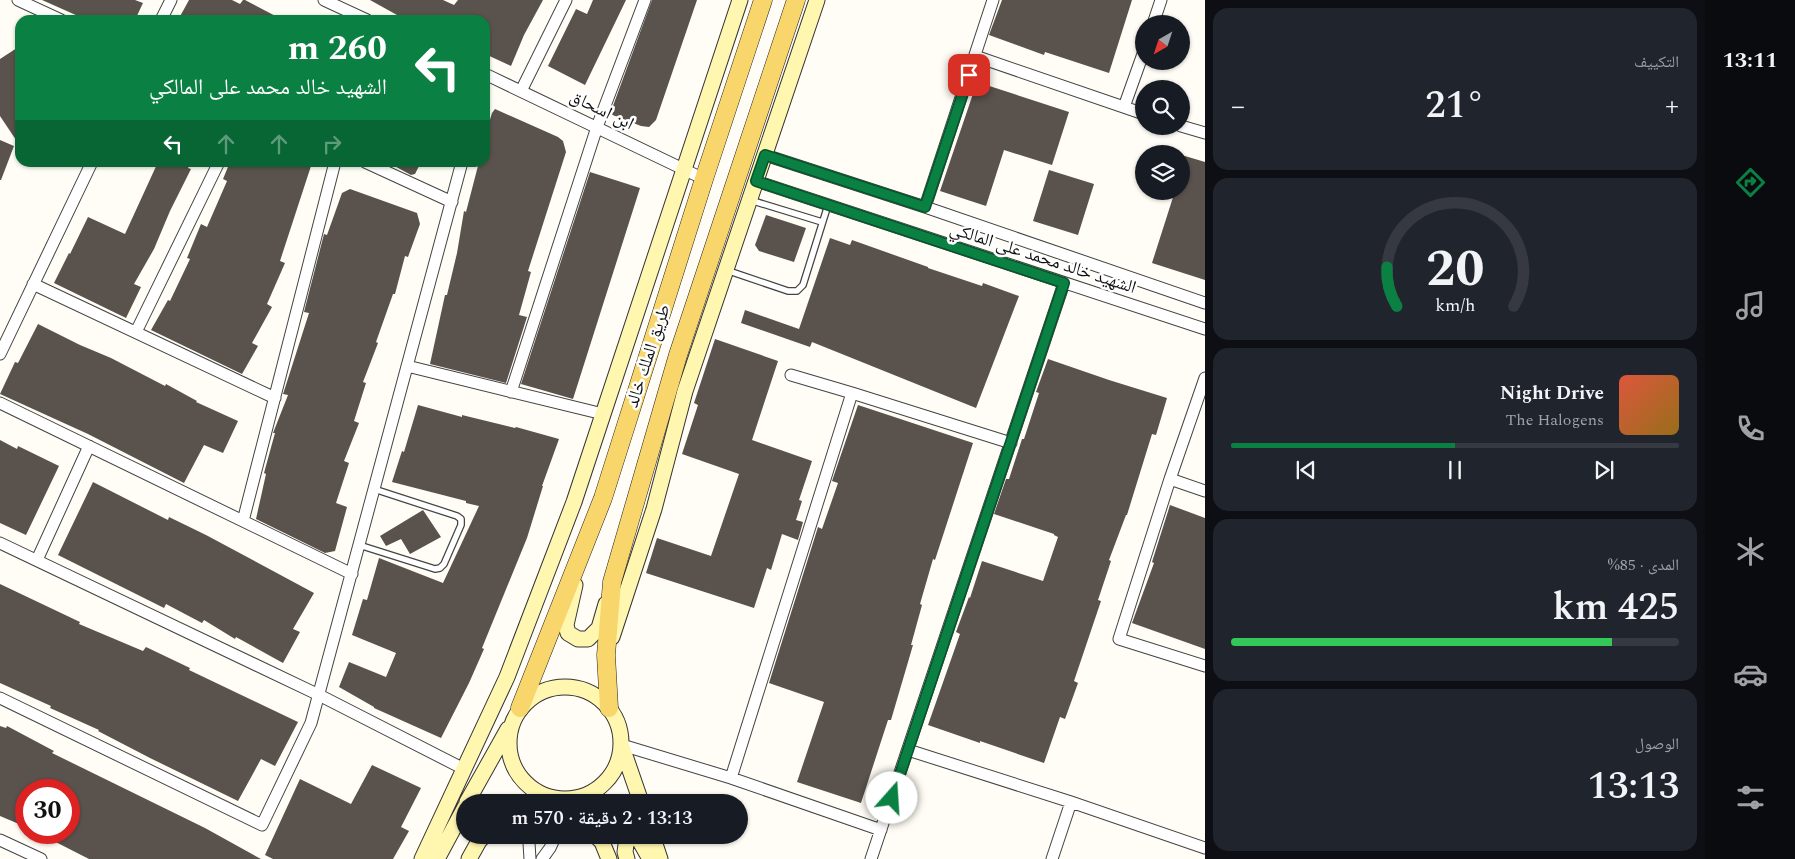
<!DOCTYPE html>
<html lang="ar">
<head>
<meta charset="utf-8">
<style>
	body { margin:0; font-family:Spectral,"Noto Naskh Arabic",serif; background:#20242c; color:#f1f3f6; direction:rtl; height:100vh; display:flex; flex-direction:column; font-size:19px; white-space:nowrap }
	* { box-sizing:border-box; margin:0 }
	p { font-size:16px; color:#9ea1a6 }
	.icon { flex:none; width:28px; height:28px; fill:none; stroke:currentColor; stroke-width:2; stroke-linecap:round; stroke-linejoin:round }
	.map { position:relative; flex:1; overflow:hidden; direction:ltr }
	.sheet { display:flex; flex-direction:column; gap:8px; padding:8px; background:#0d0f14; width:500px }
	.sheet>* { flex:none }
	.guide { position:absolute; left:15px; top:15px; width:475px; height:152px; border-radius:15px; box-shadow:0 1px 4px #0004; direction:rtl; background:#0b8043; color:#fff; overflow:hidden }
	.needle { width:32px; rotate:219deg }
	.controls { position:absolute; left:1135px; top:15px; display:grid; gap:10px }
	.controls a { display:grid; place-items:center; width:55px; height:55px; border-radius:50%; background:#171b24; box-shadow:0 1px 4px #0004; font-size:25px }
	.speed { position:absolute; left:15px; top:779px; display:flex; gap:10px; font-size:25px; font-weight:700; text-align:center }
	.speed>* { display:grid; place-content:center; width:65px; height:65px; border-radius:50%; background:#171b24; box-shadow:0 1px 4px #0004; line-height:1 }
	.speed .limit { border:8px solid #d22; background:#fff; color:#111 }
	.pin { position:absolute; display:grid; place-items:center; width:42px; height:42px; color:#fff; margin:-21px; border-radius:10px; box-shadow:0 2px 8px #0006 }
	.me { position:absolute; width:55px; margin:-28px; rotate:19deg; stroke-linejoin:round; filter:drop-shadow(0 0 4px #0008) }
	.turn { display:flex; align-items:center; gap:18px; height:105px; padding:0 20px; font-size:22px }
	.turn .icon { width:65px; height:65px; stroke-width:2.5 }
	.turn b { display:block; font-size:35px; line-height:42px }
	.lanes { display:flex; align-items:center; height:48px; padding:0 20px; background:#0003; justify-content:center; gap:25px; direction:ltr }
	.lanes .off { opacity:.35 }
	.big { font-size:38px; font-weight:600; line-height:1.1 }
	.sheet .widget { flex:1; display:flex; flex-direction:column; justify-content:center; gap:8px; min-width:0; padding:0 18px; border-radius:15px; background:#20242c }
	.sheet .dial { align-items:center; gap:0 }
	.dial svg { height:130px; overflow:visible; fill:none; stroke:#363941; stroke-width:7; stroke-linecap:round; text-anchor:middle }
	.dial text { fill:#f1f3f6; stroke:none }
	.song { display:flex; align-items:center; gap:15px }
	.cover { width:60px; height:60px; border-radius:8px; background:linear-gradient(135deg,hsl(10 70% 55%),hsl(40 70% 35%)) }
	.played { height:5px; border-radius:2px; background:linear-gradient(90deg,#0b8043 50%,#363941 50%) }
	.keys { display:flex; justify-content:space-around; direction:ltr }
	.heat { display:flex; justify-content:space-between; align-items:center; font-size:28px; direction:ltr }
	.charge { height:8px; border-radius:4px; background:linear-gradient(90deg,#34c759 85%,#363941 0) }
	.trip { position:absolute; left:456px; top:794px; width:292px; height:50px; border-radius:25px; background:#171b24; box-shadow:0 1px 4px #0004; font-weight:600; line-height:50px; text-align:center; direction:rtl }
	main { display:flex; flex:1; min-height:0 }
	.tabs { display:flex; flex-direction:column; width:90px; justify-content:space-around; align-items:center; background:#090b0e; color:#9ea1a6 }
	.tabs .icon { width:35px; height:35px }
	.tabs .on { color:#0b8043 }
	.tabs b { font-size:22px; color:#f1f3f6 }
	.map>svg:first-child { display:block }
	.building { fill:#5a524d }
	.lines { fill:none; stroke-linecap:round; stroke-linejoin:round }
	.lane-casing { stroke:#444; stroke-width:8 }
	.street-casing { stroke:#444; stroke-width:13 }
	.secondary-casing { stroke:#333; stroke-width:17 }
	.primary-casing { stroke:#222; stroke-width:19 }
	.lane { stroke:#fff; stroke-width:5.5 }
	.street { stroke:#fff; stroke-width:11 }
	.secondary { stroke:#fff6b0; stroke-width:15 }
	.primary { stroke:#f9d66b; stroke-width:18 }
	.route-casing { stroke:#07532c; stroke-width:12 }
	.route { stroke:#0b8043; stroke-width:9 }
	.labels { text-anchor:middle; dominant-baseline:central; stroke-width:5; stroke-linejoin:round; paint-order:stroke }
	.street-label { font-size:18px; fill:#111; stroke:#fff }
</style>
</head>
<body>
<main>
<nav class="tabs">
<b>13:11</b>
<svg class="icon on" aria-label="directions" viewBox="0 0 24 24"><path d="M12 3l9 9-9 9-9-9zM9 14v-3h6M13 9l2 2-2 2"/></svg>
<svg class="icon" aria-label="music" viewBox="0 0 24 24"><path d="M9 18V5l10-2v13"/><circle cx="6" cy="18" r="3"/><circle cx="16" cy="16" r="3"/></svg>
<svg class="icon" aria-label="phone" viewBox="0 0 24 24"><path d="M5 4h4l2 5-3 2q2 4 5 5l2-3 5 2v4C11 20 4 13 5 4z"/></svg>
<svg class="icon" aria-label="climate" viewBox="0 0 24 24"><path d="M12 3v18M4 7l16 10M4 17L20 7"/></svg>
<svg class="icon" aria-label="car" viewBox="0 0 24 24"><path d="M5 17H2v-5l4-1 3-4h7l3 4 3 1v5h-3M9 17h6M6 11h13"/><circle cx="7" cy="17" r="2"/><circle cx="17" cy="17" r="2"/></svg>
<svg class="icon" aria-label="filters" viewBox="0 0 24 24"><path d="M4 7h16M4 17h16"/><circle cx="9" cy="7" r="2"/><circle cx="15" cy="17" r="2"/></svg>
</nav>
<section class="sheet">
<div class="widget"><p>التكييف</p>
<div class="heat"><a>−</a><b class="big">21°</b><a>+</a></div>
</div>
<div class="widget dial"><svg viewBox="0 0 100 80">
<path d="M14 69A42 42 0 1 1 86 69"/>
<path d="M14 69A42 42 0 0 1 8 45" stroke="#0b8043"/>
<text x="50" y="56" font-size="32" font-weight="700">20</text>
<text x="50" y="72" font-size="11">km/h</text>
</svg></div>
<div class="widget">
<div class="song"><i class="cover"></i><div><b>Night Drive</b><p>The Halogens</p></div></div>
<div class="played"></div>
<div class="keys"><svg class="icon" aria-label="previous" viewBox="0 0 24 24"><path d="M18 5L8 12l10 7zM5 5v14"/></svg><svg class="icon" aria-label="pause" viewBox="0 0 24 24"><path d="M8 5v14M16 5v14"/></svg><svg class="icon" aria-label="next" viewBox="0 0 24 24"><path d="M6 5l10 7-10 7zM19 5v14"/></svg></div>
</div>
<div class="widget"><p>المدى · 85%</p><b class="big">425 km</b><div class="charge"></div></div>
<div class="widget"><p>الوصول</p><b class="big">13:13</b></div>
</section>
<div class="map">
<svg width="1205" height="859" viewBox="0 0 1205 859">
	<rect width="100%" height="100%" fill="#fffdf5"/>
	<path class="building" d="M42,0H135L143,3L135,20H87Z
		M189,0H232L240,4L243,0H245L283,20H178Z
		M370,0H443L454,5L458,0H543L524,35L511,66L485,54V20H406Z
		M593,0H626L585,85L548,66L576,9L587,14Z
		M652,0H697L656,120L649,127L641,126L610,114Z
		M1002,0H1132L1109,73L1045,52L1044,55L989,35Z
		M20,46V146L0,116V59Z
		M977,82L1069,112L1052,165L1004,150L986,206L940,191Z
		M495,109L558,137L563,141L566,152L528,271L531,272L519,315L527,317L506,383L430,364L445,295H447L457,253L464,211L466,212L479,162H485V136L492,113Z
		M0,140L14,146L1,180H0Z
		M1185,156L1205,162V280L1152,263L1175,191H1181V169Z
		M158,162H191L188,168L191,169L170,211L154,249L134,284L141,287L126,318L54,283L69,253L70,254L88,217L125,234Z
		M230,162H300L311,166L280,261L285,263L267,304L272,307L252,343L258,346L242,374L151,330L168,300L170,301L190,259L187,258L201,224L207,227L227,181L223,179Z
		M387,162H421L415,174L411,175Z
		M1049,170L1094,184L1078,235L1033,221Z
		M590,172L640,188L573,399L521,384Z
		M350,189L417,213L420,224L408,257L405,256L395,294H393L376,342L378,343L363,382L366,383L354,421L359,423L344,461L349,463L336,503L347,507L335,551L325,553L256,519L266,474L264,473L275,433H273L275,428L288,395L283,394L285,388L309,313L304,312L324,234L327,235L342,193Z
		M766,215L806,228L794,262L759,251L755,245Z
		M830,238L850,245L852,240L928,267V268L982,286L983,283L1019,296L976,408L812,342L810,347L741,323L745,310L799,329Z
		M38,324L80,345L111,358L165,386L166,384L197,401L196,402L238,421L223,453L204,445L184,483L88,434L0,394L15,362L18,363Z
		M715,339L778,361L752,440L812,461L799,500L802,501L796,520L803,522L798,540L782,534L771,570L767,568L754,608L646,573L657,538L711,556L739,474L682,454L698,405L694,403Z
		M1048,359L1109,380L1167,398L1156,435L1152,434L1127,515H1126L1109,560L1111,561L1098,600L1101,601L1074,681L1078,683L1065,719L1060,717L1044,763L980,741V743L928,725L960,634L956,632L969,597L970,598L982,561L1043,581L1058,537L1054,535V534L994,514L1006,479H1009L1022,439H1024L1039,393L1036,392Z
		M418,405L462,417V415L515,428L516,427L559,439L542,486H543L527,538L482,648L484,649L469,683L441,738L374,708V707L339,687L349,662L386,677L396,653L352,635L363,599L367,600L379,558L443,583L479,506L466,503V501L392,482L402,451L404,452Z
		M858,405L973,443L935,560L933,559L920,604L922,605L911,645H913L891,720H888L861,803L797,782L824,702L769,683L818,527L822,529L838,483L832,481Z
		M0,440L17,449L18,446L59,466L26,535L0,523Z
		M93,482L168,520L169,517L206,535L314,593L293,629L300,632L283,663L236,637L235,639L204,620L202,623L166,604L164,608L58,555Z
		M1170,505L1205,518V649L1132,623L1154,563L1152,562Z
		M423,510L441,537L410,554L401,539L386,546L380,536Z
		M0,584L80,622L79,624L143,651L146,647L190,668L189,670L298,722L275,766L261,759L238,801L150,758L98,731L99,730L50,708L51,706L0,683Z
		M0,726L6,728L7,726L54,751L52,753L205,828L261,859H89L36,832H69V790H26V827L0,816Z
		M372,765L421,788L401,827L409,831L393,859H273L265,855L300,779L351,804Z"/>
	<g class="lines">
		<g class="lane-casing">
			<path id="lane" d="M750,200L822,222
				M726,270L788,291H797L803,285L828,205
				M359,545L435,569L440,568L444,564L461,525V519L457,516L374,489"/>
		</g>
		<g class="street-casing">
			<path id="street" d="M18,0L61,20
				M324,0L367,20
				M161,20L171,0
				M1153,24L1161,0
				M975,56L1144,114
				M485,74L704,179
				M521,91L566,0
				M1124,107L1144,51
				M1181,126L1205,133
				M765,155L925,207L1205,303
				M365,162L452,202
				M756,181L1205,329
				M925,207L993,0
				M33,284L275,398
				M136,332L219,162
				M0,354L92,162
				M407,366L603,414
				M1205,378L1170,479L1119,639L1205,666
				M511,392L597,127L645,0
				M852,393L1011,443
				M0,403L352,574
				M1170,479L1205,491
				M243,521L335,162
				M0,543L319,695L464,769
				M37,560L89,446
				M0,698L262,825L311,723L462,162
				M622,745L731,778L881,830
				M908,750L1071,802L1205,848
				M731,778L852,393L791,375
				M552,802L554,799
				M564,802V800
				M0,840L41,859
				M530,859L529,843L531,835
				M542,859L550,848L556,835
				M871,859L1064,283
				M1052,859L1071,802"/>
		</g>
		<g class="secondary-casing">
			<path id="secondary" d="M575,585L566,625L568,633L578,639H588L599,628L606,604
				M612,637L654,509L685,391L817,0
				M509 743a56 56 0 1 1 112 0a56 56 0 1 1-112 0Z
				M622,747L641,802
				M467,802L508,729
				M595,835L602,842L609,859
				M652,835L660,859
				M422,859L507,677L574,502L740,0
				M437,859L465,807
				M469,859L479,841L485,835
				M627,859L625,852L627,837L637,836L650,859"/>
		</g>
		<g class="primary-casing">
			<path id="primary" d="M520,708L603,498L704,179L763,0
				M609,708L606,655L612,582L678,355L796,0"/>
		</g>
		<use href="#lane" class="lane"/>
		<use href="#street" class="street"/>
		<use href="#secondary" class="secondary"/>
		<use href="#primary" class="primary"/>
	</g>
	<g class="lines">
		<g class="route-casing">
			<path id="route" d="M892,798L1064,283L756,181L765,155L925,207L969,75"/>
		</g>
		<use href="#route" class="route"/>
	</g>
	<g class="labels">
		<g class="street-label">
			<text transform="translate(602 110) rotate(26)">ابن اسحاق</text>
			<text transform="translate(1043 258) rotate(18)">الشهيد خالد محمد على المالكي</text>
			<text transform="translate(648 356) rotate(-72)">طريق الملك خالد</text>
		</g>
	</g>
</svg>
<div class="controls">
<a><svg class="needle" viewBox="-14 -14 28 28"><path d="M0-13l5 13h-10z" fill="#e53935"/><path d="M0 13l5-13h-10z" fill="#9ea1a6"/></svg></a>
<a><svg class="icon" aria-label="search" viewBox="0 0 24 24"><circle cx="10" cy="10" r="6"/><path d="M15 15l6 6"/></svg></a>
<a><svg class="icon" aria-label="layers" viewBox="0 0 24 24"><path d="M12 4l9 5-9 5-9-5zM3 14l9 5 9-5"/></svg></a>
</div>
<div class="speed"><div class="limit">30</div></div>
<div class="pin" style="left:969px;top:75px;background:#d93025"><svg class="icon" aria-label="arrive" viewBox="0 0 24 24"><path d="M6 21V4h12l-3 4 3 4H6"/></svg></div>
<svg class="me" style="left:892px;top:798px" viewBox="-20 -20 40 40"><circle r="19" fill="#fff"/><path d="M0-13L10 11 0 6-10 11z" fill="#0b8043"/></svg>
<div class="trip">13:13 · 2 دقيقة · 570 m</div>
<div class="guide">
<div class="turn"><svg class="icon" aria-label="left" viewBox="0 0 24 24"><path d="M17 20v-9H6M10 6l-5 5 5 5"/></svg><div><b>260 m</b>الشهيد خالد محمد على المالكي</div></div>
<div class="lanes"><svg class="icon" aria-label="left" viewBox="0 0 24 24"><path d="M17 20v-9H6M10 6l-5 5 5 5"/></svg><svg class="icon off" aria-label="ahead" viewBox="0 0 24 24"><path d="M12 20V5M6 11l6-6 6 6"/></svg><svg class="icon off" aria-label="ahead" viewBox="0 0 24 24"><path d="M12 20V5M6 11l6-6 6 6"/></svg><svg class="icon off" aria-label="right" viewBox="0 0 24 24"><path d="M7 20v-9h11M14 6l5 5-5 5"/></svg></div>
</div>
</div>
</main>
</body>
</html>
